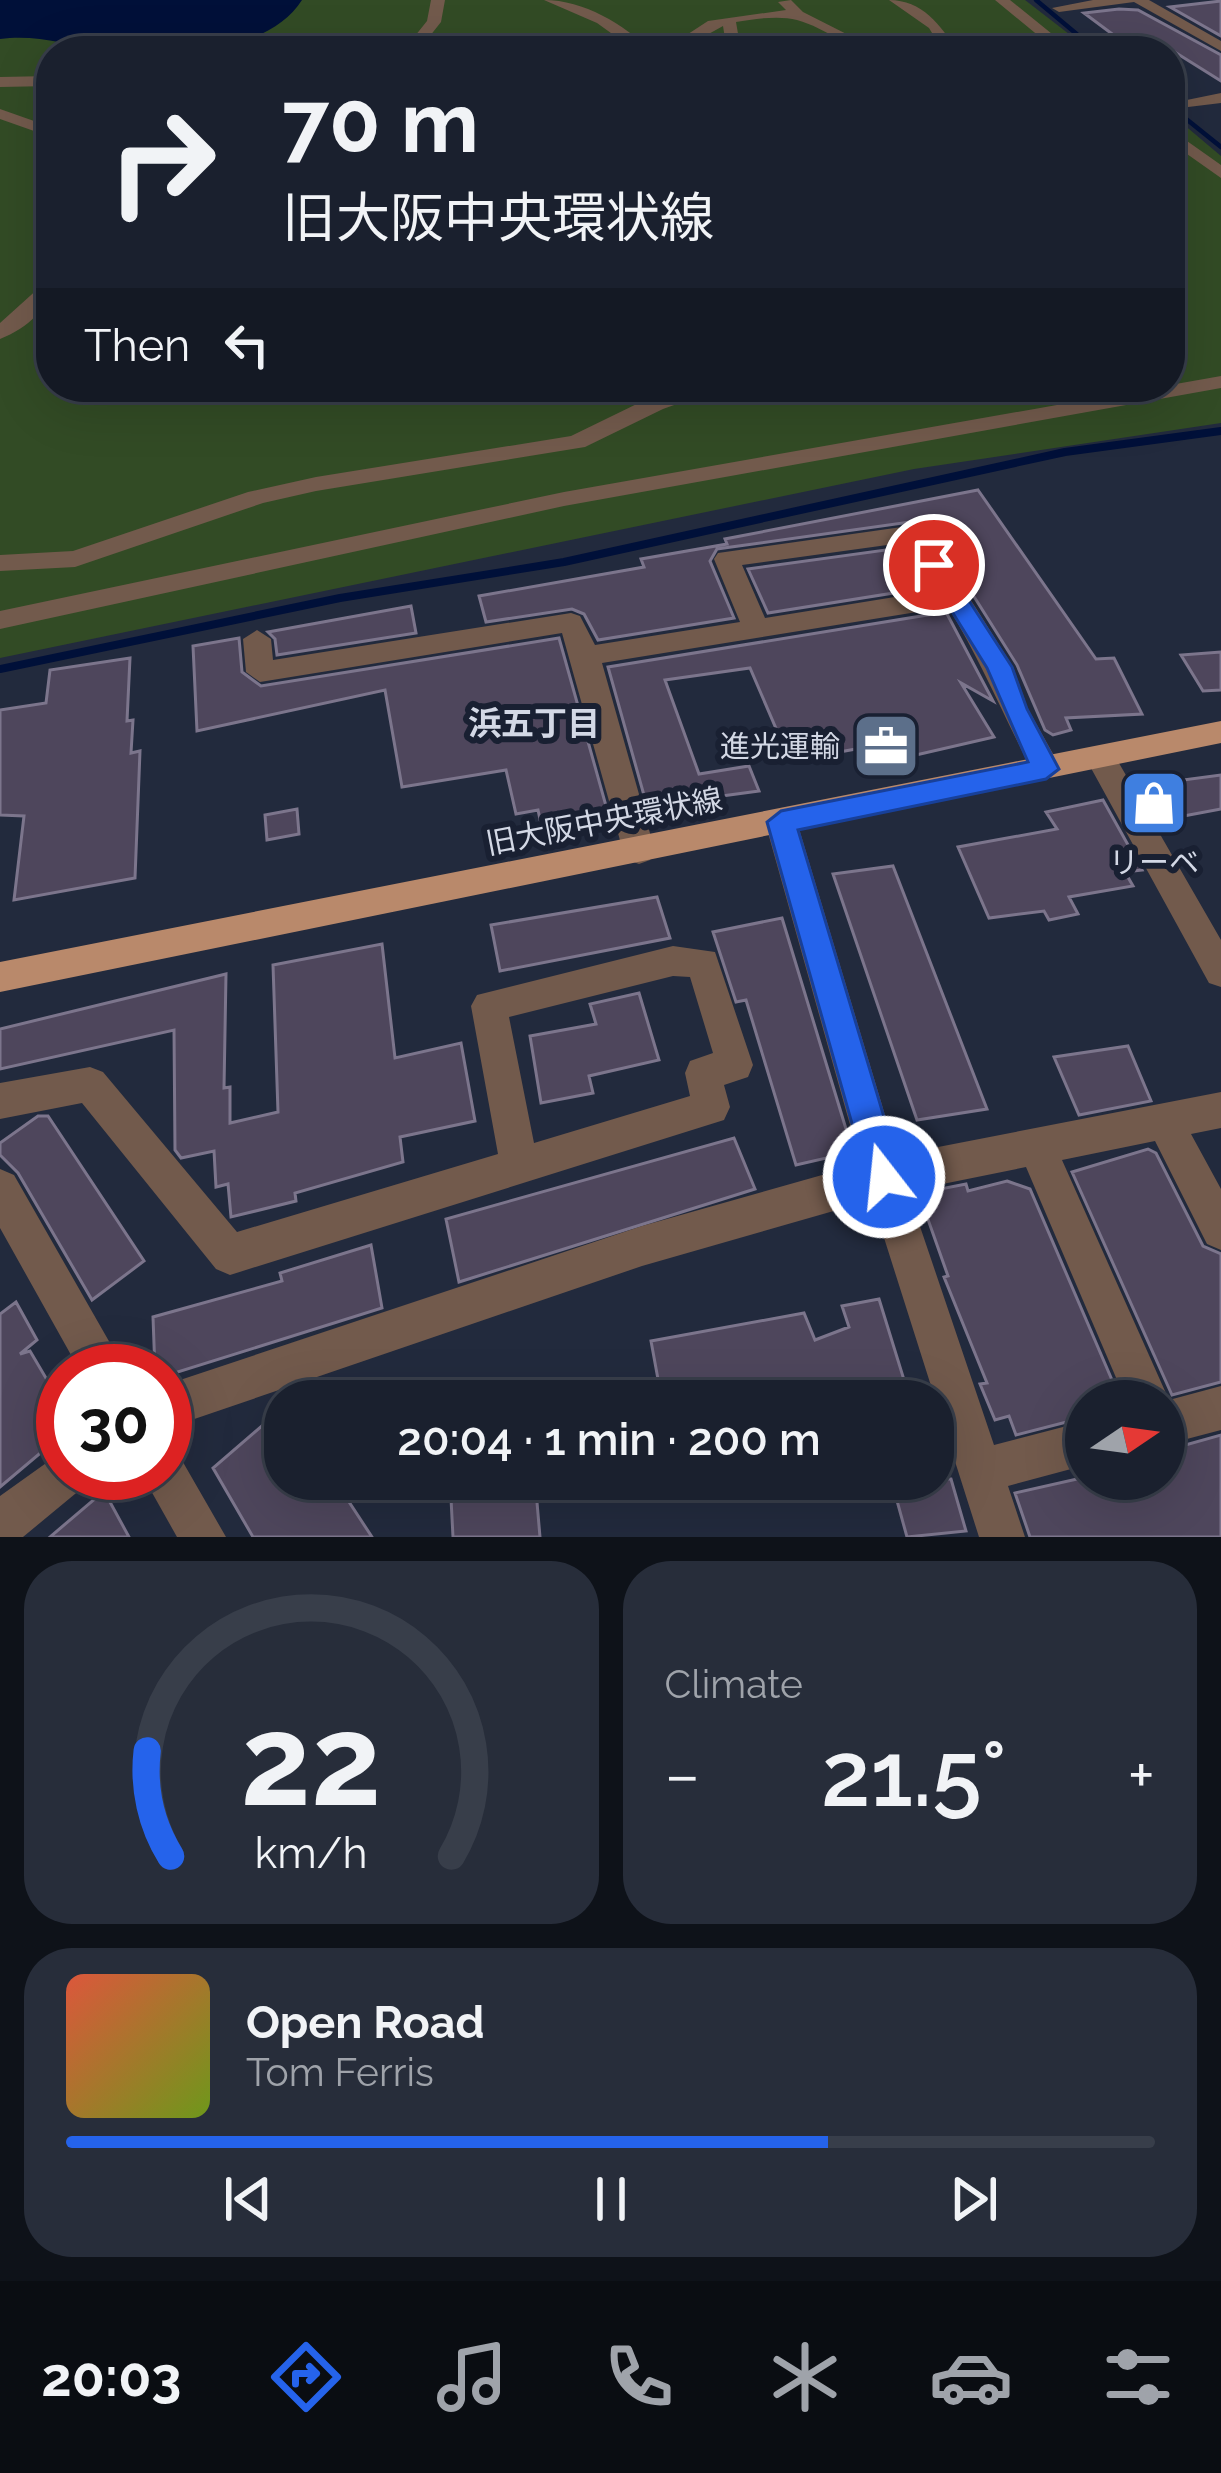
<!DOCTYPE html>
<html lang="en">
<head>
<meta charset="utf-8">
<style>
	body { margin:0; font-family:Raleway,"Noto Sans JP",sans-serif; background:#272d3a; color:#f1f3f6; height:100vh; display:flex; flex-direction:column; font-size:45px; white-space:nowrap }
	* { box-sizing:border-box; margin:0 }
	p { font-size:39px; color:#9fa3aa }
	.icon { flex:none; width:66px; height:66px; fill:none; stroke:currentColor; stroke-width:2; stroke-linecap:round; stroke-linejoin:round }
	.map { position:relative; height:1537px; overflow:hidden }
	.drawer { display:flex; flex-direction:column; gap:24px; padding:24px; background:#0e1219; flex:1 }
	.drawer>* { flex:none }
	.hud { position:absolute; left:36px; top:36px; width:1149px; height:366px; border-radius:48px; box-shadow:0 12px 48px #0002,0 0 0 3px #383e4a; background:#1a202e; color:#f1f3f6; overflow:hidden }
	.needle { width:78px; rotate:77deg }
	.tools { position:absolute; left:1065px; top:1380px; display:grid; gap:24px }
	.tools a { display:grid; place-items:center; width:120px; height:120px; border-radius:50%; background:#1a202e; box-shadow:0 12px 48px #0002,0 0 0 3px #383e4a; font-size:60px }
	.speed { position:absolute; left:36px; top:1344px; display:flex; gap:24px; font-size:60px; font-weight:700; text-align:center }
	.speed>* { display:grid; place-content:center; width:156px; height:156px; border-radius:50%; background:#1a202e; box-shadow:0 12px 48px #0002,0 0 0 3px #383e4a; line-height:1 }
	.speed .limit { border:18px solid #d22; background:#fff; color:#111 }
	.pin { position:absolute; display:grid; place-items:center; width:102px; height:102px; color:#fff; margin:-51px; border:6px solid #fff; border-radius:50%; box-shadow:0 3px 12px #0007 }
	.me { position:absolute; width:132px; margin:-66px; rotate:344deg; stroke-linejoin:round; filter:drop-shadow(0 0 9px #0008) }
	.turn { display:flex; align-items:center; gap:42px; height:252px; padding:0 48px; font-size:54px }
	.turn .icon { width:156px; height:156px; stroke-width:2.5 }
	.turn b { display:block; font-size:84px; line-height:102px }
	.then { display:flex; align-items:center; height:114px; padding:0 48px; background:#0003; gap:24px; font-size:45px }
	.big { font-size:90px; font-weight:600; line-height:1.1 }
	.drawer .widget { flex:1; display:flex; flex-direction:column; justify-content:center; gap:18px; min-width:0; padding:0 42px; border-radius:48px; background:#272d3a }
	.drawer .dial { align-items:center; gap:0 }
	.dial svg { height:312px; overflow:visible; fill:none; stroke:#383e4a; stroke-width:7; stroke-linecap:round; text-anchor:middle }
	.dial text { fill:#f1f3f6; stroke:none }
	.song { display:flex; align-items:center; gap:36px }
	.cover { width:144px; height:144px; border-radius:18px; background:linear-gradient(135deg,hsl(10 70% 55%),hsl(80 70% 35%)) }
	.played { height:12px; border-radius:6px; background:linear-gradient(90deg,#2563eb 70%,#383e4a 70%) }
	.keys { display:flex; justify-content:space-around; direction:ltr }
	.heat { display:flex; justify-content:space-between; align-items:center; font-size:66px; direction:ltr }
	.drawer .tiles { flex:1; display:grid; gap:24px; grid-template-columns:1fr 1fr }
	.widget:last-child { grid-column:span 2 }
	.trip { position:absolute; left:264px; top:1380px; width:690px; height:120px; border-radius:48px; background:#1a202e; box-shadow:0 12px 48px #0002,0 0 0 3px #383e4a; font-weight:600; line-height:120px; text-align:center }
	.dock { display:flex; height:192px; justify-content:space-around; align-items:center; background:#0a0d12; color:#9fa3aa }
	.dock .icon { width:84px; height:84px }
	.dock .active { color:#2563eb }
	.dock b { font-size:54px; color:#f1f3f6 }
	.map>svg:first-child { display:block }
	.green { fill:#324b25 }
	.water { fill:#001039 }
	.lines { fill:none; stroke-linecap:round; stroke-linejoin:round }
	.stream-far1 { stroke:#001039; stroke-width:4.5 }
	.stream { stroke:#001039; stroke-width:8 }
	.building { fill:#4e465c; stroke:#7c758c; stroke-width:3 }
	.minor { fill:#725a4c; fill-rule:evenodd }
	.major { fill:#b9896b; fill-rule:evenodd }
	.route { fill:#2563eb; stroke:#184099; stroke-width:3 }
	.labels { text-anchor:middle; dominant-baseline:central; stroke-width:12; stroke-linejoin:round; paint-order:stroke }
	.poi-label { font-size:30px; fill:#d3d8e5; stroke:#192032; text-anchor:end }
	.street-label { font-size:30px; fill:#d3d8e5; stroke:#192032 }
	.neighbourhood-label { font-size:33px; font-weight:bold; fill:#d3d8e5; stroke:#192032 }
</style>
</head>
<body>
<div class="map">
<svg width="1221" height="1537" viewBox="0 0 1221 1537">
	<rect width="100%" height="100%" fill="#222a3d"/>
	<path class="green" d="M0,0H1025L1091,51H51V387H1170V113L1221,156V423L914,469L0,658Z"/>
	<path class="water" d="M0,0H302C267,56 160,59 101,50C66,45 37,34 0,39Z"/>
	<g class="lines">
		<path class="stream-far1" d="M1036,0L1097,51
			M1170,106L1221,147"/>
		<path class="stream" d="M0,669L340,598L564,562L1065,452L1221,431"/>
	</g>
	<path class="building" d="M1221,1V36L1170,7Z
		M1119,9L1138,10L1221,55V81L1173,51H1135L1084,13Z
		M978,490L1096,659L1114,658L1142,714L1066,718L1071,730L1053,735L1045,730L1017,665L929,525L917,521L717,549L710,561L734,618L598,640L584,614L572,609L486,622L479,596L644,567L641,559L727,544L725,539Z
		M907,547L931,587L768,613L748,569Z
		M411,606L416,633L277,655L275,639L268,632Z
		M946,612L993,701L961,683L994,737L877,764H863L856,749L790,761L750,668L665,680L699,774L749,766L759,791L647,806L608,667Z
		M239,638L242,672L261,686L559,638L608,813L541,824L538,810L516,814L506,770L402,787L385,690L197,731L193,646Z
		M1221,652V690L1203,691L1181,655Z
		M130,658L127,721L133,720L131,753L140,751L135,878L14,900L24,816L0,815V710L46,703L50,670Z
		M1221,775V809L1157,821L1143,796L1145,785Z
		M1103,800L1142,870L1125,872L1133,886L1069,897L1078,914L1049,920L1044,911L989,918L958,847L1057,829L1046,812Z
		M297,809L299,834L267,840L265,815Z
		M893,866L987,1109L917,1120L833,874Z
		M657,897L670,938L500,971L491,925Z
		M782,918L853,1152L796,1165L746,1000L736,1002L713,932Z
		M382,944L395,1058L461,1043L475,1121L400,1137L403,1162L295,1193L296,1201L231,1217L228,1184L216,1187L214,1151L181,1158L175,1150L174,1030L0,1069V1029L226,974L224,1088L230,1087V1123L278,1112L273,965Z
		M639,993L659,1060L589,1076L593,1093L541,1103L530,1036L596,1024L590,1004Z
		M1128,1046L1151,1101L1079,1115L1054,1057Z
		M38,1116H48L144,1261L92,1300L18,1173L0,1155V1143Z
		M734,1138L755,1189L459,1282L446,1219Z
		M1148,1149L1156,1153L1203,1246L1221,1254V1382L1172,1395L1072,1172Z
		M1007,1181L1030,1189L1121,1401H1086V1417L1016,1435L1009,1416L995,1420L980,1384L987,1383L944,1277L948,1276L925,1211L930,1191L966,1184L968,1191Z
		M371,1245L382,1308L165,1376V1371H155L153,1317L282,1281L280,1273Z
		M879,1299L905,1383L813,1401H662L651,1341L804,1313L815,1340L849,1327L842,1306Z
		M16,1302L37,1340L20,1354L30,1351L63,1407V1434L0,1487V1314Z
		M285,1406V1479H334L372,1537H253L213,1468Z
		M1221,1435V1537H1030L1015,1493L1077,1479H1164V1451Z
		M450,1479H535L540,1537H453Z
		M891,1479H951L966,1531L907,1537Z
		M104,1491L129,1537H50Z"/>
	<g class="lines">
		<path class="minor" d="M431,0H445L441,22L418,51H403L427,21Z
			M544,0C584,0 623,24 652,51H636L597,23Z
			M791,0L803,12L880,51C848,51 827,28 797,20C779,15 754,19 736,22L741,51H727L723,26L678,51H662L708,21L786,10L778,2Z
			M889,0C922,0 941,25 957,51H943L929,28Z
			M995,0H1010L1073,51H1057Z
			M1093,0H1149L1221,41V51L1134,2L1059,12L1052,8Z
			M51,76V86L0,87V77Z
			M1221,93V103L1180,108L1172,103Z
			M0,109L51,127V137L0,119Z
			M1170,129L1221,165V178L1170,142Z
			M51,277C51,308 28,328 0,339V323Z
			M1221,376V388L564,506L0,629V611L564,492Z
			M689,387H724L663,409L585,447L316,491L263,503L75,567L0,571V555L73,551L248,492L316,477L571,436L647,399Z
			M916,525L925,527L1013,667L1028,709L1061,768L1057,776H1035C1005,720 982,662 948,607L602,663L655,851L650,860L639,864L628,860L623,851L562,633L260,682L246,672L243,639L257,630L271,639L273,660L571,613L580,616L595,645L740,622L714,559L718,553ZM909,542L938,590L765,618L742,565Z
			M1101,748L1112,751L1221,940V987L1209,983L1086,759Z
			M781,810L792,813L797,822L897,1155L1221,1092V1128L1191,1134L1221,1189V1250L1207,1244L1155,1141L1062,1160L1169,1400L1221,1386V1430L1164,1445V1401H1126L1026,1167L908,1191L994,1445L1086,1421V1465L1008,1486L1025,1537H979L872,1200L642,1266L165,1429V1385L642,1226L861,1164L765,822L770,813Z
			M673,946L715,952L753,1065L748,1077L724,1085L730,1107L724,1120L230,1275L216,1269L82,1103L0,1119V1083L90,1067L103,1072L237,1232L498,1154L471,1006L477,995ZM673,976L690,977L713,1053L690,1061L685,1073L690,1096L534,1143L509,1017Z
			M0,1169L14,1175L126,1371H80L0,1228Z
			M63,1451V1473H88L81,1489L23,1537H0V1496Z
			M165,1451L180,1457L226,1537H177L141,1473H165Z"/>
		<path class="major" d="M1221,721V743L0,992V962Z"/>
	</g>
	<path class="route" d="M934,557L942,559L1012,667L1027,709L1059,769L1046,779L798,830L902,1177L897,1190L884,1195L872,1190L867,1177L767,822L781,811L1028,762L987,668L923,565Z"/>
	<defs>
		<g id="office-square" transform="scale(3.45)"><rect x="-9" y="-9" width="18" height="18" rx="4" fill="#5c6f8a" stroke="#192032"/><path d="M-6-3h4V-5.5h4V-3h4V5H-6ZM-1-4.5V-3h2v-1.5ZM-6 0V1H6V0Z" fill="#fff"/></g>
		<g id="shop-square" transform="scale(3.45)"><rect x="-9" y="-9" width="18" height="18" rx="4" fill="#3f7fe0" stroke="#192032"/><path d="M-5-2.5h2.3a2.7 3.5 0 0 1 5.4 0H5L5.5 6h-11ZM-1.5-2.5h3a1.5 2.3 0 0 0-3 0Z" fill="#fff"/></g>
	</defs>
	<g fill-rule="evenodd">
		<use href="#office-square" x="886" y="746"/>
		<use href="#shop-square" x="1154" y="803"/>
	</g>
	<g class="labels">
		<g class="poi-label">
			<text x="840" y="746">進光運輸</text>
			<text x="1154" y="862" text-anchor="middle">リーベ</text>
		</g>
		<g class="street-label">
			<text transform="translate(604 821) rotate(-11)">旧大阪中央環状線</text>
		</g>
		<g class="neighbourhood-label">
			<text x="534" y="723">浜五丁目</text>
		</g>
	</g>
</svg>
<div class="tools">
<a><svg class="needle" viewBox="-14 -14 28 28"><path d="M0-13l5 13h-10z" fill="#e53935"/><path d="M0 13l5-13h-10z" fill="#9fa3aa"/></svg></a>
</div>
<div class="speed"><div class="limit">30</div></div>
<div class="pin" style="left:934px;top:565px;background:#d93025"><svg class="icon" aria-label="arrive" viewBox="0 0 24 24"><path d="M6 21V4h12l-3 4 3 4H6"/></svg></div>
<svg class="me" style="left:884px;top:1177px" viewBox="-20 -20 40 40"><circle r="17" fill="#2563eb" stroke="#fff" stroke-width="3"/><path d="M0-11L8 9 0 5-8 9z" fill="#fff"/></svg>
<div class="trip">20:04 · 1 min · 200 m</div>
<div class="hud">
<div class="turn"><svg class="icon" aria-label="right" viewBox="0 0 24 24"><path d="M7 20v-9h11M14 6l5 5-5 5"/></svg><div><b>70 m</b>旧大阪中央環状線</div></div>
<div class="then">Then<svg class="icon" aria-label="left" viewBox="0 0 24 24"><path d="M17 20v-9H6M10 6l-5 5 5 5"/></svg></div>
</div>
</div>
<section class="drawer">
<div class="tiles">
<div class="widget dial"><svg viewBox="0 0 100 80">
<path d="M14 69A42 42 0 1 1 86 69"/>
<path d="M14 69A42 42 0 0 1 8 42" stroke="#2563eb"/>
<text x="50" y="56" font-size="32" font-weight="700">22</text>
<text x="50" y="72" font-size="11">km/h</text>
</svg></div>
<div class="widget"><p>Climate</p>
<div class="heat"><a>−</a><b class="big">21.5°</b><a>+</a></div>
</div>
<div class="widget">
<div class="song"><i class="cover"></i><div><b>Open Road</b><p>Tom Ferris</p></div></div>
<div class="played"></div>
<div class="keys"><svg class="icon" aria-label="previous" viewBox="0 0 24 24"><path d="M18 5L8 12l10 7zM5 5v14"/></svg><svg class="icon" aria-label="pause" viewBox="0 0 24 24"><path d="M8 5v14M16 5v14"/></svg><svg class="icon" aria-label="next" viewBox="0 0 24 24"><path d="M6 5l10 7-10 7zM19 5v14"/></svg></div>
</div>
</div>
</section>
<nav class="dock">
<b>20:03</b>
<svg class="icon active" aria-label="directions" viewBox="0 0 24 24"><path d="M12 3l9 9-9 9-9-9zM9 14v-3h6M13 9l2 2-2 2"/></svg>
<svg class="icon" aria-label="music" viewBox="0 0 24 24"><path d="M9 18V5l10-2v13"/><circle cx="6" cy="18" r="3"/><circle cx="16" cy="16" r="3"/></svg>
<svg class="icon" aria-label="phone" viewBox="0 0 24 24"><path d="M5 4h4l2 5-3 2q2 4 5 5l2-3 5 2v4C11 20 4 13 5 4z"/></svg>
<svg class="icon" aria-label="climate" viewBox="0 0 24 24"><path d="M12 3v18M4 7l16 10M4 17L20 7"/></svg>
<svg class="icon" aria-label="car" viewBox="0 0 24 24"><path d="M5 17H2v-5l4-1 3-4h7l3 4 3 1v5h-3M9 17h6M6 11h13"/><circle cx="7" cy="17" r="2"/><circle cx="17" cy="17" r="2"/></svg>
<svg class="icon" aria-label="filters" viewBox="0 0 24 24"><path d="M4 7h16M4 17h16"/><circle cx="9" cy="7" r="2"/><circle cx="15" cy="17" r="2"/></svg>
</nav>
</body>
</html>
